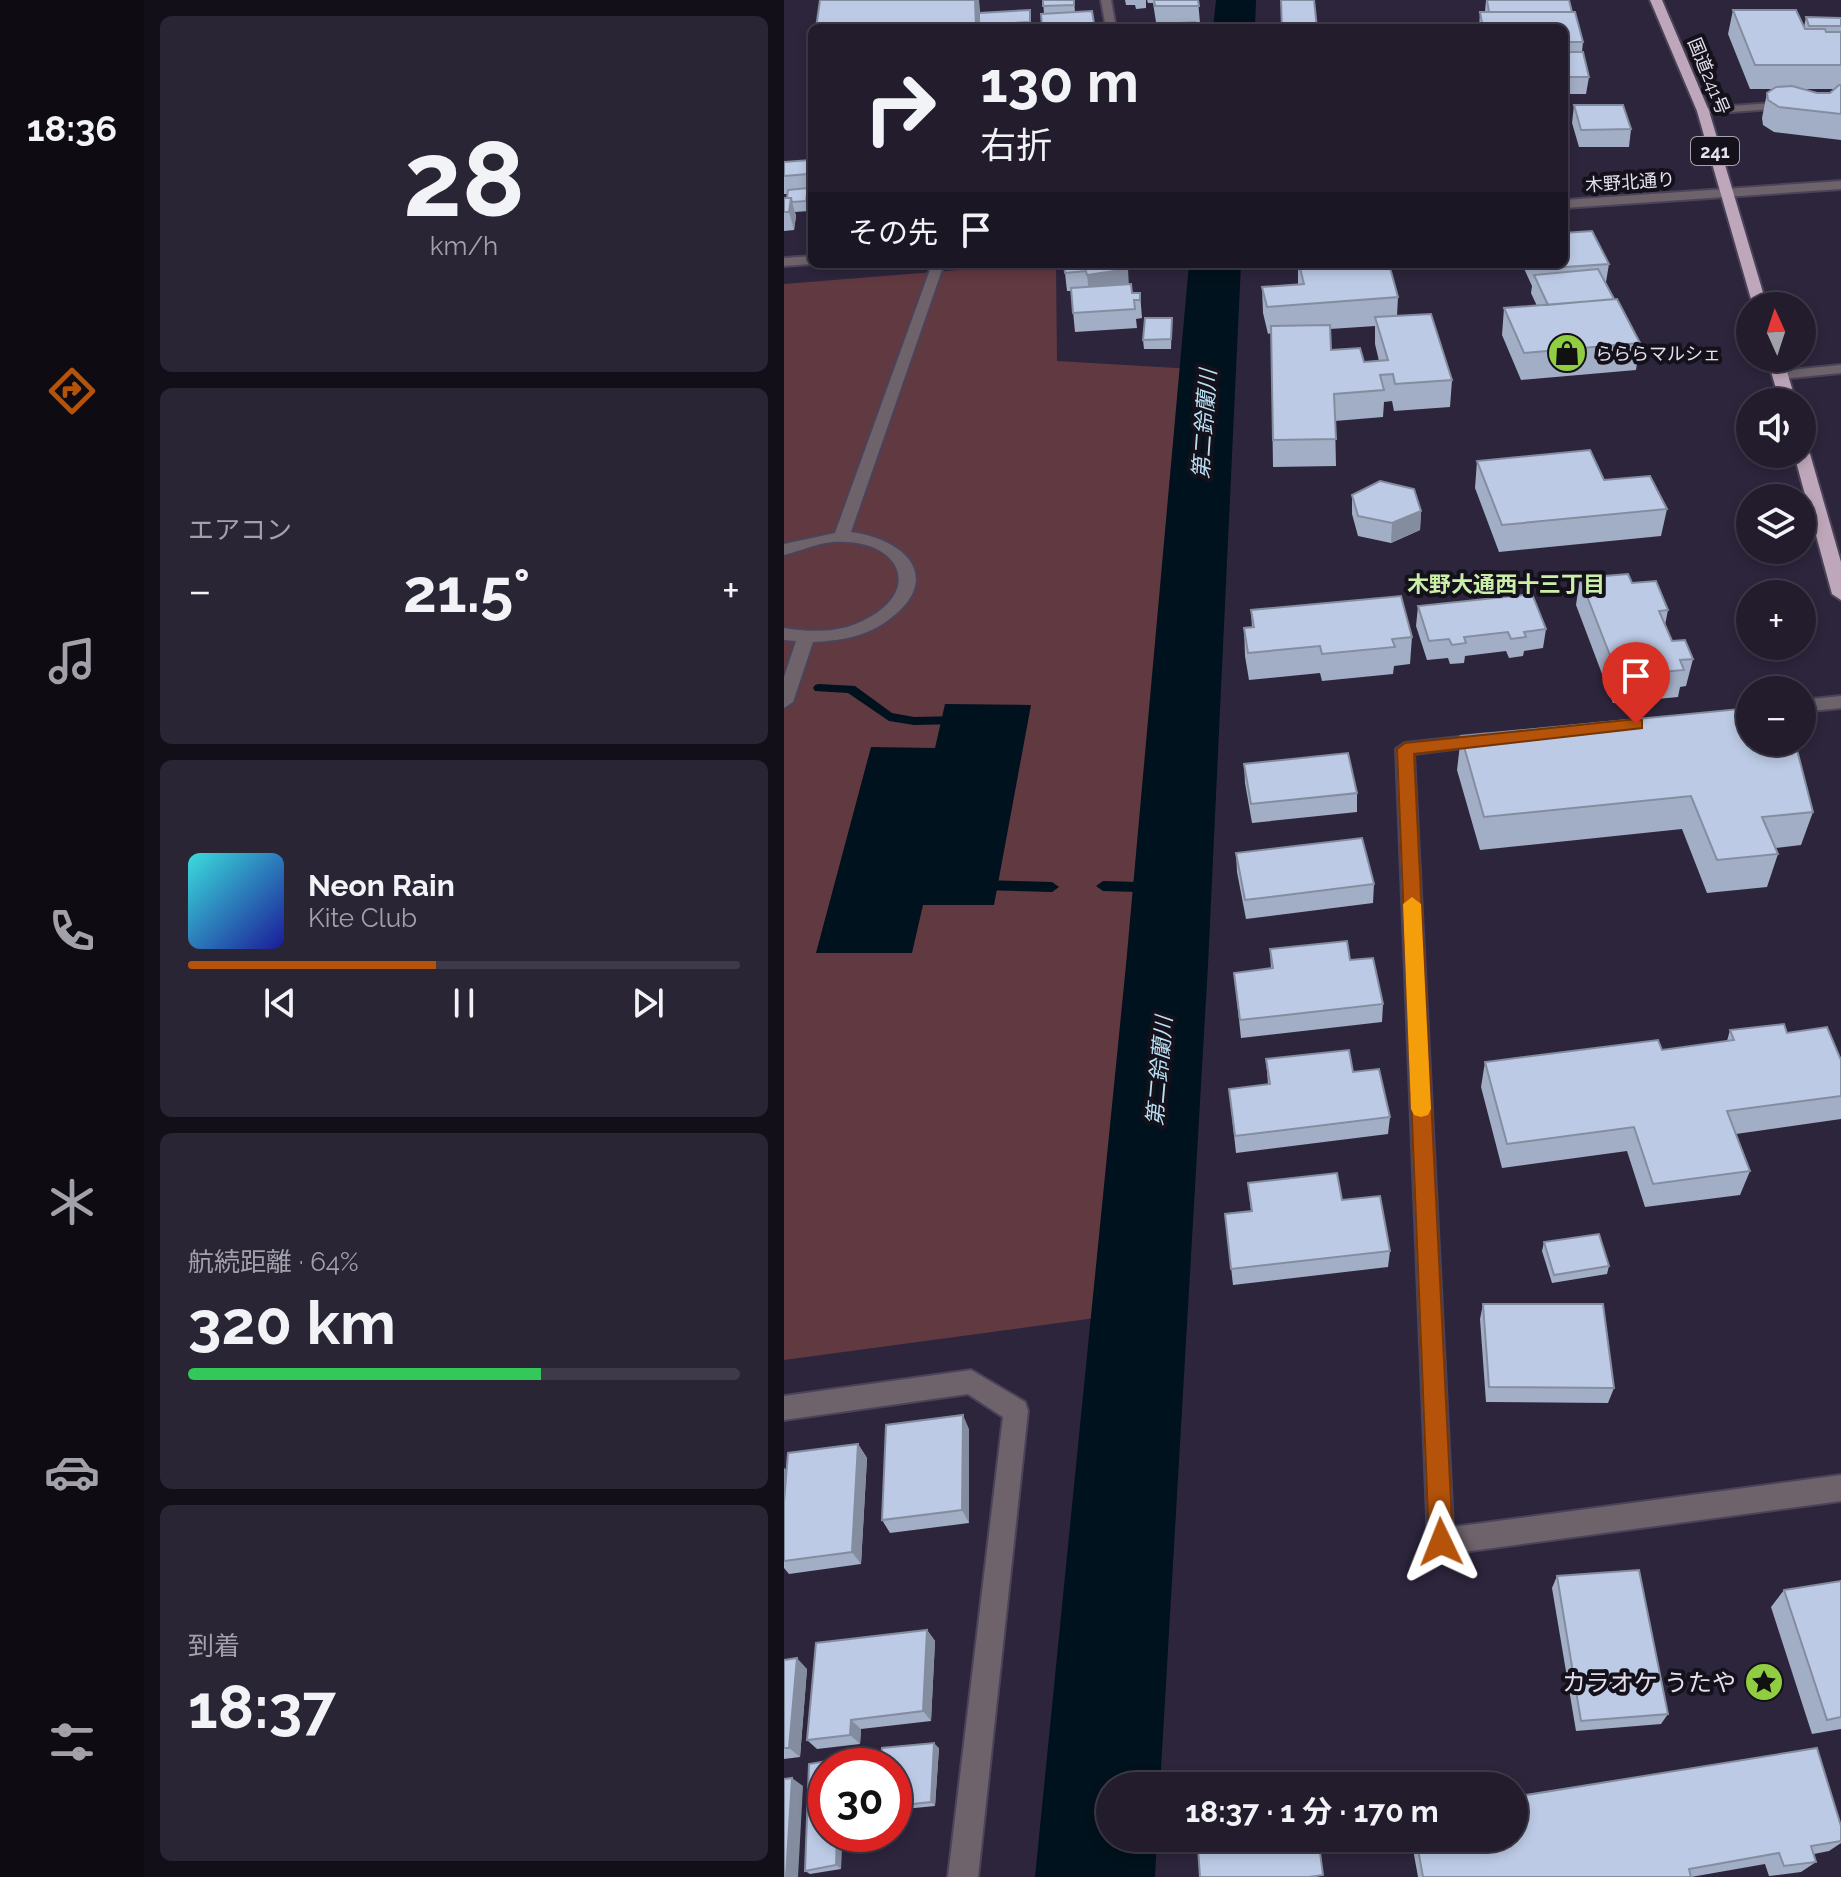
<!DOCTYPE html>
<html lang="ja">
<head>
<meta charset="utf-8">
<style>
	body { margin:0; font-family:Raleway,"Noto Sans JP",sans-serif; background:#2a2535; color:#f1f3f6; height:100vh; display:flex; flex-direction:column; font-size:30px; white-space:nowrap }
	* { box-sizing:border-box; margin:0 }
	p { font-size:26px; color:#a2a1aa }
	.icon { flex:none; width:44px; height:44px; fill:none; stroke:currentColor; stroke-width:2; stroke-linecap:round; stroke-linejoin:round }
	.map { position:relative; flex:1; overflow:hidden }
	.drawer { display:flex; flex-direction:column; gap:16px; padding:16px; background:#130f19; width:640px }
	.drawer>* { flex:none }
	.banner { position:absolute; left:24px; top:24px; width:760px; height:244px; border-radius:12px; box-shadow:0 4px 12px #0003,0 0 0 2px #3f3a49; background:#221c2d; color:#f1f3f6; overflow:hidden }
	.needle { width:52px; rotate:357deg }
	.buttons { position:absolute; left:952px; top:292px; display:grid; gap:16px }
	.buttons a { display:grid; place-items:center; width:80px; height:80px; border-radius:50%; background:#221c2d; box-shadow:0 4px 12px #0003,0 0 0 2px #3f3a49; font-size:40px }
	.speed { position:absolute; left:24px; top:1748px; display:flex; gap:16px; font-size:40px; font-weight:700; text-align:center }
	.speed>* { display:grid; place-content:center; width:104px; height:104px; border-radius:50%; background:#221c2d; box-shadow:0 4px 12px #0003,0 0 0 2px #3f3a49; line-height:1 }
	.speed .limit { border:12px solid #d22; background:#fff; color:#111 }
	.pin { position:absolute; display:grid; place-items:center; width:68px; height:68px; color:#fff; margin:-82px -34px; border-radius:50% 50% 50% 0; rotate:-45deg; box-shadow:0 0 8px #0007 }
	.pin .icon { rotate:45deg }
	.me { position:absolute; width:88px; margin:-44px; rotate:358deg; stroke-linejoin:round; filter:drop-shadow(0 0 6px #0008) }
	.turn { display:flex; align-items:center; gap:28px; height:168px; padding:0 40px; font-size:36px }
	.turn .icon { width:104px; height:104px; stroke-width:2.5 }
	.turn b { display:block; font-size:56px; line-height:68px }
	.then { display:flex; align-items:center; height:76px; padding:0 40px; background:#0003; gap:16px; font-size:30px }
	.big { font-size:60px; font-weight:700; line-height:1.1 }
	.drawer .card { flex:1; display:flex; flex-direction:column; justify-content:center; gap:12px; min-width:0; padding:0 28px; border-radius:12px; background:#2a2535 }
	.drawer .dial { align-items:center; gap:0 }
	.dial b { font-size:104px; line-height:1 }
	.song { display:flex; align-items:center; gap:24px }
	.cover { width:96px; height:96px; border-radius:12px; background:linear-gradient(135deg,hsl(180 70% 55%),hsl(240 70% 35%)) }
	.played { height:8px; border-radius:4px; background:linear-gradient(90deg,#b45309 45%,#3f3a49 45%) }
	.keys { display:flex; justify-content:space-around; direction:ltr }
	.heat { display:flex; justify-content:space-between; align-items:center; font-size:44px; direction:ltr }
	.charge { height:12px; border-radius:6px; background:linear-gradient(90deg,#34c759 64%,#3f3a49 0) }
	.trip { position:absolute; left:312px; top:1772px; width:432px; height:80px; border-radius:40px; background:#221c2d; box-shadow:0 4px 12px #0003,0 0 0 2px #3f3a49; font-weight:700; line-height:80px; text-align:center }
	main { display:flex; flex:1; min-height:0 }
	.tabs { display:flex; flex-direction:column; width:144px; justify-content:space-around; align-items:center; background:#0e0b12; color:#a2a1aa }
	.tabs .icon { width:56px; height:56px }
	.tabs .selected { color:#b45309 }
	.tabs b { font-size:36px; color:#f1f3f6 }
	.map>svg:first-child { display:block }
	.green { fill:#613941 }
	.water { fill:#00121d }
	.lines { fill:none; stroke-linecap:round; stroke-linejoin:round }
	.stream { fill:#00121d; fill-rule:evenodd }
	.river { fill:#00121d; fill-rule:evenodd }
	.pedestrian-casing { stroke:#4a4359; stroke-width:4 }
	.minor-casing { stroke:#4a4359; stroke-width:4 }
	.tertiary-casing { stroke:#4a4359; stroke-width:4 }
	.trunk-casing { stroke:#4a4359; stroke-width:4 }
	.pedestrian { fill:#6e636b; fill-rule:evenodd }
	.minor { fill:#6e636b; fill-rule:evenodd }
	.tertiary { fill:#6e636b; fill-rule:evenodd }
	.trunk { fill:#bea7ba; fill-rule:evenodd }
	.wall { fill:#a2aec5; fill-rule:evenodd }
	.shaded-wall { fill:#848da0 }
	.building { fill:#bccae5; stroke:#848da0; stroke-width:2 }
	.route { fill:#b45309; stroke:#753606; stroke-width:2 }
	.slow { fill:#f59e0b }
	.labels { text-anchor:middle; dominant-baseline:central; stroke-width:8; stroke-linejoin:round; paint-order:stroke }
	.far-street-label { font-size:18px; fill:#e5e0ef; stroke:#14111b }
	.shield { fill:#14111b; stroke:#a6a2af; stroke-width:2 }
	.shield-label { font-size:18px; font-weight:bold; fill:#e5e0ef }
	.far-poi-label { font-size:18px; fill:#e5e0ef; stroke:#14111b; text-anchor:start }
	.water-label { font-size:22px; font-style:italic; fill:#b8dff4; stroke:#14111b }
	.neighbourhood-label { font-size:22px; font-weight:bold; fill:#cbefa8; stroke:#14111b }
	.near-poi-label { font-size:24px; fill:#e5e0ef; stroke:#14111b; text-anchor:end }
</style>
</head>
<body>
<main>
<nav class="tabs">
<b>18:36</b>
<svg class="icon selected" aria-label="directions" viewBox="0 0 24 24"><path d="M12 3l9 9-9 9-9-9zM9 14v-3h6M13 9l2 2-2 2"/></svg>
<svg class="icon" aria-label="music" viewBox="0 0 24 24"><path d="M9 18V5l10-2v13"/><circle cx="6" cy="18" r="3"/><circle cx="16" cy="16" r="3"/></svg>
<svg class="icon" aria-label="phone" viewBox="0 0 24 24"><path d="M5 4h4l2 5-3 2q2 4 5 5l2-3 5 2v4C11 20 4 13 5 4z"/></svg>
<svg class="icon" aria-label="climate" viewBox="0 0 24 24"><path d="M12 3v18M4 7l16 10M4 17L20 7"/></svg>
<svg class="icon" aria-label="car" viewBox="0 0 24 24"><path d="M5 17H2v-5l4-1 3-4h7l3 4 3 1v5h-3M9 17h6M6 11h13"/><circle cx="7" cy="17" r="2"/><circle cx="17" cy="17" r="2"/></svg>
<svg class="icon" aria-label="filters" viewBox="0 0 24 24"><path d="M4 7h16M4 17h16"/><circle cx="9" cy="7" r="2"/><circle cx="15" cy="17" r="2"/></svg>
</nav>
<section class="drawer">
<div class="card dial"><b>28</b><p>km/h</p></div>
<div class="card"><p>エアコン</p>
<div class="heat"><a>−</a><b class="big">21.5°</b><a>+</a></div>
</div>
<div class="card">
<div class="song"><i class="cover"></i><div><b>Neon Rain</b><p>Kite Club</p></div></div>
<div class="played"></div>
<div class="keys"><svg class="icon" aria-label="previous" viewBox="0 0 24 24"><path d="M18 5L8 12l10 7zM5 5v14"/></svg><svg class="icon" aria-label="pause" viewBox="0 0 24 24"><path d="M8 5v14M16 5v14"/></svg><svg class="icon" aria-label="next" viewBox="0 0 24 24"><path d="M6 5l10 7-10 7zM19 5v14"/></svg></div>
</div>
<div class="card"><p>航続距離 · 64%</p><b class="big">320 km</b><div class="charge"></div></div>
<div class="card"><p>到着</p><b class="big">18:37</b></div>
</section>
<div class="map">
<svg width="1057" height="1877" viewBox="0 0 1057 1877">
	<rect width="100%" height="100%" fill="#2d253c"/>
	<path class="green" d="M250,264H272L273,361L410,369L326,1316L0,1360V284Z"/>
	<path class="water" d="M161,704L247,705L210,905H139L128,953H32L87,747L151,748Z"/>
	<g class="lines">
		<path class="stream" d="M35,684L71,686L108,713L130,717L177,716L183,720L177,724L130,725L105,721L64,693L31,691L29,688L31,685Z
			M196,880L268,882L275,887L268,892L196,890L189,885Z
			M319,881L389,883L396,888L389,893L319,891L312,886Z"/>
		<path class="river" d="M432,0H472L471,28H429Z
			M405,264H457L424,965L376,1786H326V1838H373L371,1877H251L342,965Z"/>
		<g class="pedestrian-casing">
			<path id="pedestrian" d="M148,264L159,267L67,532C126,540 161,582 100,623C80,637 53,641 29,642L9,702L0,708V677L12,641L0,640V628C24,632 51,633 74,623C142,594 119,537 48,542C31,544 16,551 0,555V544L51,533Z"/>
		</g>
		<g class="minor-casing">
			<path id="minor" d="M317,0H327L332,28H322Z
				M1057,98V104L919,114L913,111L919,108Z
				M1057,365V373L996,379L989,375L996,371Z
				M1057,696V708L1018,712V700Z
				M703,734L712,740L709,744L630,754L669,1527L1057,1475V1501L657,1555L648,1551L644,1542L612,749L621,743Z
				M187,1370L241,1402L244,1411L194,1877H164L219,1417L184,1394L0,1420V1396Z"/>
		</g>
		<g class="tertiary-casing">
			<path id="tertiary" d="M1057,181V189L780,208V200Z
				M28,256V264L0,266V258Z"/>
		</g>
		<g class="trunk-casing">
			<path id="trunk" d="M866,0H878L925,111L983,306H969L913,111Z
				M983,358H999L1012,402H996Z
				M1018,449L1026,454L1057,562V600L1048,594L1010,454H1018Z"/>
		</g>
		<use href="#pedestrian" class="pedestrian"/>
		<use href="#minor" class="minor"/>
		<use href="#tertiary" class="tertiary"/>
		<use href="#trunk" class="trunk"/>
	</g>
	<path class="wall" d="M36,0H195L196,13L246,10L247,28H32Z
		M259,0H290L291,12L308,11L310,28H258L257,14H260Z
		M341,0H362V8L352,9L351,5H342Z
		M363,0H414L416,23L372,22L369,3H364Z
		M702,0H785L788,12L799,42L798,52L805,77L802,94H780V28H695L696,12H701Z
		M949,10L1020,27L1022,17L1057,18V140L990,132L979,125L978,118L983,93L990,89H966L944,34ZM1018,89H1050L1046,93H1033Z
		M790,105L847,129L845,147H795L788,123Z
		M0,162L28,169V192H25L26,198L25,211L11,212L12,216L10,230L0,231V198H3L4,194H0Z
		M280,264L345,284L348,293H356L358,318L352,319L353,328L291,332L287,291H283Z
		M514,264L614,297L613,316L668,380L666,407L610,411L608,401L600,402L599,417L551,421L552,466L489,467L487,333L484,334L479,313L478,287L514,284ZM591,326V344L595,361L580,362L547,350L546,329Z
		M738,264H825L822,282H821L856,343L852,370L737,380L718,335L720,308L753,306L747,293L748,286Z
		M388,318L387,349H360L359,340Z
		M693,461L820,480L883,509L877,536L715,552L691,488Z
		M568,495L637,511L636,530L607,543L574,536L568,514Z
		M796,578L848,583L884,610L881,625L888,641L909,659L902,686L896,687L894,697L829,703L792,605Z
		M634,606L762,629L759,648L740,651L739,656L725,658L722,651L681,656L680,663L666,664L664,658L643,660L632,626Z
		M467,610L628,637L626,664L610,666L609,674L538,681L536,673L465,680L461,656L460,628H468Z
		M677,736L1029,812L1017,845L991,848L994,854L983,887L923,893L898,829L696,850L673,770Z
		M460,764L573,793V812L468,823L461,783Z
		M452,853L590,884L589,903L462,919L453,872Z
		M486,949L566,960L599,1004L598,1022L457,1038L450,973L487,969Z
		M946,1030L1003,1033L1057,1060V1119L952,1134L966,1171L956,1195L861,1207L843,1151L718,1168L697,1087L701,1062L878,1050L943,1041Z
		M482,1059L569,1072L606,1117L604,1134L452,1153L445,1089L484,1084Z
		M464,1183L558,1200L606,1251L604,1267L449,1285L441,1214L467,1211Z
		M760,1242L825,1266L823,1274L768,1283L758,1251Z
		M699,1304L830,1388L824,1403L702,1402L696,1319Z
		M185,1429V1523L106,1533L98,1520Z
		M74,1444L83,1458L77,1564L5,1574L0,1568V1468L3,1471Z
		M773,1576L884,1714L877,1724L792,1731L768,1588Z
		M1057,1581V1729L1028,1734L987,1607L1000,1590Z
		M143,1630L151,1641L147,1721L77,1729L76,1744L33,1749L23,1740Z
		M0,1660L23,1669L16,1757L0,1759Z
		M155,1748L151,1806L110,1810V1766Z
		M55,1759L60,1764V1766H42V1834H58L57,1869L26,1874L21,1871L25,1764Z
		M1057,1826V1843L1045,1851L1030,1854L1032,1862L1017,1872L985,1876L981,1864L907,1877H634L627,1838H730Z"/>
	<path class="shaded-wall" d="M191,0H195V28H192Z
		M28,87V103L24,88Z
		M26,160L28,169V190L24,174Z
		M24,188L26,198L25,211L22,201Z
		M7,198L12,216L10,230L5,212Z
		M344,269L345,287L305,294L303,275Z
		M637,511L636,530L607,543L608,523Z
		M179,1415L185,1429V1523L178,1510Z
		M74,1444L83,1458L77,1564L68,1552Z
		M0,1468L3,1472L0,1506Z
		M143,1630L151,1641L147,1721L139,1711Z
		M13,1658L23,1669L16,1757L5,1748Z
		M67,1720L77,1729L76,1744L66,1735Z
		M150,1743L155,1748L151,1806L147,1802Z
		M8,1778L19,1786L14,1877H2Z
		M53,1834H58L57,1869L52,1865Z"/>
	<path class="building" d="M36,0H191L192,28H32Z
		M259,0H290V5L259,6Z
		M370,0H414L415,6H371Z
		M497,0H530L533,28H498Z
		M703,0H785L788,12H705Z
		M246,10V22L195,25V13Z
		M949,10H1012L1021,29H1041L1042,32H1057V65H971Z
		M308,11L310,23L258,26L257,14Z
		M696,12H791L799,42H780V28H699Z
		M1022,17L1057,18V26H1025Z
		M411,22L412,28H361V25Z
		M780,52H799L805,77H780Z
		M28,60V87L24,88Z
		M1055,85H1057V114L995,107L984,100L983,93L992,87L1008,86L1033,93H1046Z
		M790,105H839L847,129L797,130Z
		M26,160L24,174L0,176V162Z
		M24,188L22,201L8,202L7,198H3L4,190Z
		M0,198H7L5,212H0Z
		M808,231L825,264L751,269L748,264H780V233Z
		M280,264H343L344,269L303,275L302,271L281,273Z
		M515,264H605L614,297L483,307L478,287L520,284Z
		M814,269L830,299L764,305L750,275Z
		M347,284L348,293H356V300H350L351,309L289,313L287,288Z
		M833,299L856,343L740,353L720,308Z
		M647,314L668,380L611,384L609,374L596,375L600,390L550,394L552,439L489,440L487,326L546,325L547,350L576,348L580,362L604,360L591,317Z
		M361,318H388L387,339L359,340Z
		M806,450L820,480L866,476L883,509L718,525L693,461Z
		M596,481L630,489L637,511L608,523L574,516L568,495Z
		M844,574L848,583L872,581L884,610L875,611L888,641L901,640L909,659L896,660L900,670L834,676L796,578Z
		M748,594L762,629L740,632L742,637L727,639L724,632L680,637L682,643L668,645L665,639L645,641L634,606Z
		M617,596L628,637L608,639L611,647L538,654L536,646L464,653L460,628L470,627L467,610Z
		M966,708V742H1011L1029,812L978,817L994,854L933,860L907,796L700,817L677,736Z
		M564,753L573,793L467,804L460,764Z
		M578,838L590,884L461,900L452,853Z
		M563,941L566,960L589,958L599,1004L456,1020L450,973L489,968L486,949Z
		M1000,1024L1003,1033L1043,1027L1057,1060V1096L943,1111L966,1171L869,1184L850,1127L723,1144L701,1062L874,1040L878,1050L950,1040L946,1030Z
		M565,1050L569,1072L595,1069L606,1117L451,1136L445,1089L486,1084L482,1059Z
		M553,1173L558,1200L596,1196L606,1251L447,1269L441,1214L468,1211L464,1183Z
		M815,1234L825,1266L770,1275L760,1242Z
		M699,1304H819L830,1388L705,1387Z
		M179,1415L178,1510L98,1520L102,1425Z
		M74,1444L68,1552L0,1561V1502L4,1453Z
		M855,1570L884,1714L797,1721L773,1576Z
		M1057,1581V1717L1043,1720L1000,1590Z
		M143,1630L139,1711L67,1720L66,1735L23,1740L32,1643Z
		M13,1658L5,1748H0V1660Z
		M150,1743L147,1802L110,1806V1766H97L98,1748Z
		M1033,1748L1057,1826V1841L1027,1846L1032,1862L1000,1866L995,1853L905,1869L907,1877H639L632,1838H730V1797Z
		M55,1759V1766H42V1834H53L52,1865L21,1871L25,1764Z
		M8,1778L2,1877H0V1779Z
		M468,1838H534L539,1875L525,1877H416L414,1847Z"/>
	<path class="route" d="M852,719L858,720V728L630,754L669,1542L665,1551L657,1554L648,1551L645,1542L613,749L621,743Z"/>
	<path class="slow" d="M628,897L637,904L647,1109L644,1115L637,1117L630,1115L627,1109L619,904Z"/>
	<defs>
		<g id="shop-disc" transform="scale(2)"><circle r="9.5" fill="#90cd41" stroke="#14111b"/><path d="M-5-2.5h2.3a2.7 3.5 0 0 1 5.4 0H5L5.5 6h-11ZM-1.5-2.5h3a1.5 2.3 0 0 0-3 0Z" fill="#111"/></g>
		<g id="sight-disc" transform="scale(2)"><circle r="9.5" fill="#90cd41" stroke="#14111b"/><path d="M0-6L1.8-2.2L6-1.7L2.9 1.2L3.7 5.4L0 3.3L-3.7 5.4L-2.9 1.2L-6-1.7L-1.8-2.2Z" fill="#111"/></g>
	</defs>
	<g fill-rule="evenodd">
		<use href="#shop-disc" x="783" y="353"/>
		<use href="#sight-disc" x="980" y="1682"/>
	</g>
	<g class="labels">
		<g class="far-street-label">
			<text transform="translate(925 76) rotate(68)">国道241号</text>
			<text transform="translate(846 182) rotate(-4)">木野北通り</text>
		</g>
		<rect class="shield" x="907" y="137" width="48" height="28" rx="6"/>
		<g class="shield-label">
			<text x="931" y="151">241</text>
		</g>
		<g class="far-poi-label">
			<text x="811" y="353">らららマルシェ</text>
		</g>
		<g class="water-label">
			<text transform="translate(420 424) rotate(-86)">第二鈴蘭川</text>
			<text transform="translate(375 1071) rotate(-85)">第二鈴蘭川</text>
		</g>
		<g class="neighbourhood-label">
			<text x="722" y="584">木野大通西十三丁目</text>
		</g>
		<g class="near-poi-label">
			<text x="952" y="1682">カラオケ うたや</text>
		</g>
	</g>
</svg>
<div class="buttons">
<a><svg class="needle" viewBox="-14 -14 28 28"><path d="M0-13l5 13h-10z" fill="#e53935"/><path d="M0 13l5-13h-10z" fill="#a2a1aa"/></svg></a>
<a><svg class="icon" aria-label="sound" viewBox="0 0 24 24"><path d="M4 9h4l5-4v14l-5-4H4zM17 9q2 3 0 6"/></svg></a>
<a><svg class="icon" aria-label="layers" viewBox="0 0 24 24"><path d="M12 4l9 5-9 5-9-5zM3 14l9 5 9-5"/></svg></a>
<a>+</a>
<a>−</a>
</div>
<div class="speed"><div class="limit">30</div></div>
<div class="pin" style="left:852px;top:724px;background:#d93025"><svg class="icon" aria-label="arrive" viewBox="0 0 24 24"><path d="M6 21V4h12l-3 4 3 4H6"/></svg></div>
<svg class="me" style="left:657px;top:1542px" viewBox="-20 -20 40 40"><path d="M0-17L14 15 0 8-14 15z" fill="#b45309" stroke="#fff" stroke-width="4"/></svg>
<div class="trip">18:37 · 1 分 · 170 m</div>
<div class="banner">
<div class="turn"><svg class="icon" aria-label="right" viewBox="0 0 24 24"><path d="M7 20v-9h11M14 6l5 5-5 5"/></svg><div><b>130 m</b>右折</div></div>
<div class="then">その先<svg class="icon" aria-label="arrive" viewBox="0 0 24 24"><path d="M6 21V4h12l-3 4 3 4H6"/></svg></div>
</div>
</div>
</main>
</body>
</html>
